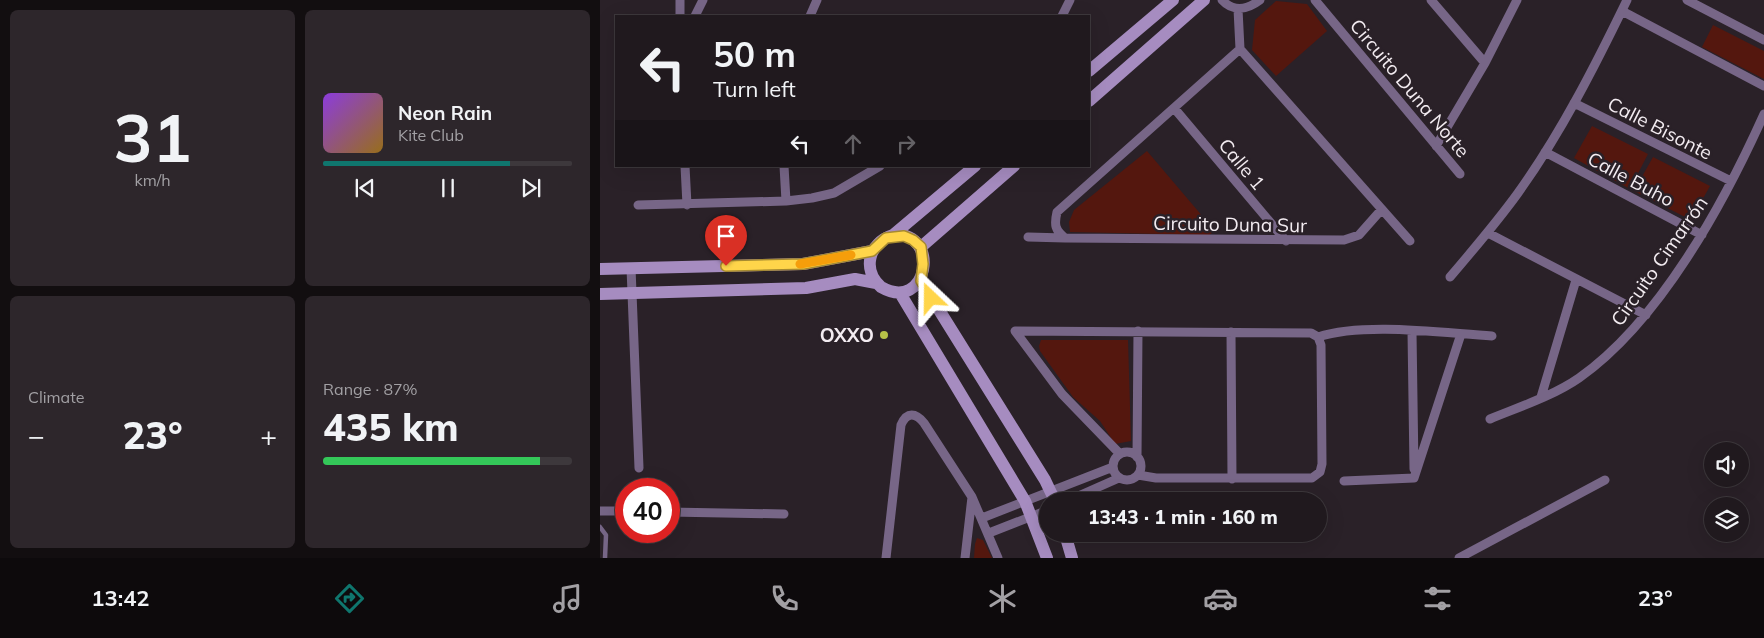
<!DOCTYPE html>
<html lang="en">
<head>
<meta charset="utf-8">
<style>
	body { margin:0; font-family:Mulish,sans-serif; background:#2d262b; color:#f1f3f6; height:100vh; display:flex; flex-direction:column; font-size:19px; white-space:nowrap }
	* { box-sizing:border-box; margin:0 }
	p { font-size:16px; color:#a2a0a4 }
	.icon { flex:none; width:28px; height:28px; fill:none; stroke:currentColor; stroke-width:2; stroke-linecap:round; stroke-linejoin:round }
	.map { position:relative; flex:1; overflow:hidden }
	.details { display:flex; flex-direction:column; gap:10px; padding:10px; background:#120e10; width:600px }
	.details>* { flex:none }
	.hud { position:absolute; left:15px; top:15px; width:475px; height:152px; border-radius:0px; box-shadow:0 5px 20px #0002,0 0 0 1px #3d383c; background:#20191e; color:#f1f3f6; overflow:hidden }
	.buttons { position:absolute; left:1104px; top:442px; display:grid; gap:10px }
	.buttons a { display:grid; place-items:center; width:45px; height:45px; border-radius:50%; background:#20191e; box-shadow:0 5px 20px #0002,0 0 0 1px #3d383c; font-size:25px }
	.speed { position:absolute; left:15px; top:478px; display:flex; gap:10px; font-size:25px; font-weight:700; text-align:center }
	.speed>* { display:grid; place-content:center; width:65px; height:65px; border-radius:50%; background:#20191e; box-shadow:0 5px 20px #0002,0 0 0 1px #3d383c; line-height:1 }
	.speed .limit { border:8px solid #d22; background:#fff; color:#111 }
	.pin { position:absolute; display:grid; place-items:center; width:42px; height:42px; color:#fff; margin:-51px -21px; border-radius:50% 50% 50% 0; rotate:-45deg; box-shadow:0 0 5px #0007 }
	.pin .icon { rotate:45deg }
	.me { position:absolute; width:55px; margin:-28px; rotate:337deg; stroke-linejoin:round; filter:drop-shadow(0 0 4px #0008) }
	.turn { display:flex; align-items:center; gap:18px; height:105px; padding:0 15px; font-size:22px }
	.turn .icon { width:65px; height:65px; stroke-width:2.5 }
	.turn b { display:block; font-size:35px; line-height:42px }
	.lanes { display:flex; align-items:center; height:48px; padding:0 15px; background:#0003; justify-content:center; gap:25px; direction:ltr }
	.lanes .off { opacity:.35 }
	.big { font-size:38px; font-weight:800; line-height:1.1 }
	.details .tile { flex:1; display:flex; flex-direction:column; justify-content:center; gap:8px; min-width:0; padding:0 18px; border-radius:8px; background:#2d262b }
	.details .dial { align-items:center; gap:0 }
	.dial b { font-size:65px; line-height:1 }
	.song { display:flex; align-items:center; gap:15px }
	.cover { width:60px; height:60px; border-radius:8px; background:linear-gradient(135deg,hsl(270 70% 55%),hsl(40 70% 35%)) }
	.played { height:5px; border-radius:2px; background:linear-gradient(90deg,#0f766e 75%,#3d383c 75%) }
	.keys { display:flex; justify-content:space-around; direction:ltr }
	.heat { display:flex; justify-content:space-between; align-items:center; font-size:28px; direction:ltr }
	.charge { height:8px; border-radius:4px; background:linear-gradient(90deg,#34c759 87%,#3d383c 0) }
	.details .tiles { flex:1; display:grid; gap:10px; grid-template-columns:repeat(2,1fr) }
	.trip { position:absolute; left:439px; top:492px; width:288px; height:50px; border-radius:25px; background:#20191e; box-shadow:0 5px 20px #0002,0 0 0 1px #3d383c; font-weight:800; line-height:50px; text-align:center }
	.menu { display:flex; height:80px; justify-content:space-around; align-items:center; background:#0d0a0c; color:#a2a0a4 }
	.menu .icon { width:35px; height:35px }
	.menu .active { color:#0f766e }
	.menu b { font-size:22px; color:#f1f3f6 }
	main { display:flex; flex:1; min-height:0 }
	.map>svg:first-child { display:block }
	.green { fill:#54170e }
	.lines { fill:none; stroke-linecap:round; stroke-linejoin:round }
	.lane { stroke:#776687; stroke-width:4.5 }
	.street { stroke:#776687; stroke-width:9 }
	.secondary { stroke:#a68cc0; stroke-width:12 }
	.route-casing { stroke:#a68a30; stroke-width:12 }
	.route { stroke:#ffd54a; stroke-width:9 }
	.slow { stroke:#f59e0b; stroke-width:9 }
	.poi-dot { fill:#b6c148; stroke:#2a2128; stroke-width:2 }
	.labels { text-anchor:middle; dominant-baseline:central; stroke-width:5; stroke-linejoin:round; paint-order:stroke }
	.street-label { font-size:19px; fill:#f3ecf1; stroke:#2a2128 }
	.poi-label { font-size:19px; font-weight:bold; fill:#f3ecf1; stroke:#2a2128; text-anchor:end }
</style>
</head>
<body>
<main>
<section class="details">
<div class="tiles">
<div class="tile dial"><b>31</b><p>km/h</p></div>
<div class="tile">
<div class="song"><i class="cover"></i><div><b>Neon Rain</b><p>Kite Club</p></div></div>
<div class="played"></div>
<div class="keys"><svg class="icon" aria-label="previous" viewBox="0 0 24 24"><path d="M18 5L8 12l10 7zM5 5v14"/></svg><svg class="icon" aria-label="pause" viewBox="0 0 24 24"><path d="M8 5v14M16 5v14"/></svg><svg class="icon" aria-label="next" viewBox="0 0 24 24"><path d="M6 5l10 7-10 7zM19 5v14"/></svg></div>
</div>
<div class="tile"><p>Climate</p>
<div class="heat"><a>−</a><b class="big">23°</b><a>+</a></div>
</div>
<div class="tile"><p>Range · 87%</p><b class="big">435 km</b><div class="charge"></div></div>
</div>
</section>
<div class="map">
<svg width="1164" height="558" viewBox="0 0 1164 558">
	<rect width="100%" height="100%" fill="#2a2128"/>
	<path class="green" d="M676,1L707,4L727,31L676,76L652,50L655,20Z
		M1113,25L1164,51V79L1102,47Z
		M992,126L1048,154L1030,189L974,158Z
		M547,151L615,231L609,235L470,232L469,222L474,210Z
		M1053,157L1110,186L1091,220L1034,191Z
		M441,340H528L531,441L515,444L500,421L473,397L440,351L439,346Z
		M377,538L383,540L392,558H374L375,544Z"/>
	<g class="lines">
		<path class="lane" d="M0,527L6,535L5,558"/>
		<path class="street" d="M622,0C633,12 647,10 660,0
			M715,0L860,174
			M831,0L885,63
			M1087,0L1164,40
			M638,9L640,49L810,241
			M1022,11L1164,86
			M80,16V0
			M95,16L103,0
			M210,16L217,0
			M462,16L470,0
			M640,49L457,212C454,225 455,230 465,238L744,240L759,235L782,209
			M974,103L1131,181
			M574,108L686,241
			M836,146L885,63L917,0
			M945,152L1102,235
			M85,166L87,205
			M184,166L186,201
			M38,205L186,201L212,198L234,193L280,166
			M888,233L1046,315
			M428,237L465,238
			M31,268L39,468
			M850,277C874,249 897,222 918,193C961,133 995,66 1027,0
			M631,332L632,479
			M812,332L814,469
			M718,337C765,322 842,333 892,336
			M941,397L976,280
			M890,419C919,407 953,396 979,378C1060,321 1124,203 1164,114
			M513 466a14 14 0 1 1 28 0a14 14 0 1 1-28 0Z
			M520,454L462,394L415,331L711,333L718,337L721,345L722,464L720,472L712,478H556L538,475
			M537,457L538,331
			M744,481L814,478L861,334
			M467,501L519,478
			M0,511H26
			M69,512L184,514
			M382,518L513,467
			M389,533L448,510
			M286,558L301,425C307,411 316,413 324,423L372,497L398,558
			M365,558L372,497
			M859,558L1005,480"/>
		<path class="secondary" d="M489,71L573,0
			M489,101L604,0
			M293,235C342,231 328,314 281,287C262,270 268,243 293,235Z
			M293,235L375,166
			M321,247L414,166
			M0,269L203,264L272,251
			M321,281L445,480L455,501
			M300,293L425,501L447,558
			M0,294L206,288L255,279L276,283
			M465,534L472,558"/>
	</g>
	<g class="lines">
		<g class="route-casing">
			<path id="route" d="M126,266L203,264L272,251L286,238L304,236L313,240L321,247L323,264L321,281L331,298"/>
		</g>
		<use href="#route" class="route"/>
		<path class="slow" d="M200,264L251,255"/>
	</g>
	<circle class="poi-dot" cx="284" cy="335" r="5"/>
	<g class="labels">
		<g class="street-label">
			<text transform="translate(810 88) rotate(50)">Circuito Duna Norte</text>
			<text transform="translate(1060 128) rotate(27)">Calle Bisonte</text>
			<text transform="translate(642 164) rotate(50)">Calle 1</text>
			<text transform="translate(1031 179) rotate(28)">Calle Buho</text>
			<text transform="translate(630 224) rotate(1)">Circuito Duna Sur</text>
			<text transform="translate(1059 261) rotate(-55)">Circuito Cimarrón</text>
		</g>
		<g class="poi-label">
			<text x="274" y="335">OXXO</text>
		</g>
	</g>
</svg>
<div class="buttons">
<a><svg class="icon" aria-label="sound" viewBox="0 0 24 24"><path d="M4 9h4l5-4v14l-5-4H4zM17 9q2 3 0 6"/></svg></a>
<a><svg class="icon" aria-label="layers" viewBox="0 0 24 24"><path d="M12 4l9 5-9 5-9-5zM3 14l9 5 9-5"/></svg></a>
</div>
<div class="speed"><div class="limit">40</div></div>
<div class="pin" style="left:126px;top:266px;background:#d93025"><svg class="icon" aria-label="arrive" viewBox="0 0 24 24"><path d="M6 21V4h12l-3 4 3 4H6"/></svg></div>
<svg class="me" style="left:331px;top:298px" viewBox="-20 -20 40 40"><path d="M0-17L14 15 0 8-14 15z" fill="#ffd54a" stroke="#fff" stroke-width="4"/></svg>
<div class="trip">13:43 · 1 min · 160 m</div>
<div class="hud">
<div class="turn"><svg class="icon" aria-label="left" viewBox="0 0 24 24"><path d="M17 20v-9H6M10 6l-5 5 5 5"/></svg><div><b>50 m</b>Turn left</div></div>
<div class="lanes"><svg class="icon" aria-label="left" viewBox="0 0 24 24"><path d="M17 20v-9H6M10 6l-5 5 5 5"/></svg><svg class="icon off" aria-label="ahead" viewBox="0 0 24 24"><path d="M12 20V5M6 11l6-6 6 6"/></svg><svg class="icon off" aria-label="right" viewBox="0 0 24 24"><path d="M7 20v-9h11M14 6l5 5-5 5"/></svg></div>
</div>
</div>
</main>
<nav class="menu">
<b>13:42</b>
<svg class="icon active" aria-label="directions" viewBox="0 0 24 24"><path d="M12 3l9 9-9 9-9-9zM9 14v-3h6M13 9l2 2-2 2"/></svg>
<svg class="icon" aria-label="music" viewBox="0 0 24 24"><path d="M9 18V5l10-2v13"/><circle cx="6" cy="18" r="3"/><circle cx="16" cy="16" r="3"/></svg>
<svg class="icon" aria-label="phone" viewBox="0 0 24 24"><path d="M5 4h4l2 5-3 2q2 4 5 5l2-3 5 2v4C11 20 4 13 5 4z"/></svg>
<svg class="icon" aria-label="climate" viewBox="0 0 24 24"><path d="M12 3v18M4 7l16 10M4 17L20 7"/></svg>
<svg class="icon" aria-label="car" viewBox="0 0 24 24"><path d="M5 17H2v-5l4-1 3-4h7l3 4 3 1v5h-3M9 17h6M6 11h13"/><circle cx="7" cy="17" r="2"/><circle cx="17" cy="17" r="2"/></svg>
<svg class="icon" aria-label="filters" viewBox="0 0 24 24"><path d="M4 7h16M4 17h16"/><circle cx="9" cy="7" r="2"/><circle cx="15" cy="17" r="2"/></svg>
<b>23°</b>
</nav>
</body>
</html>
